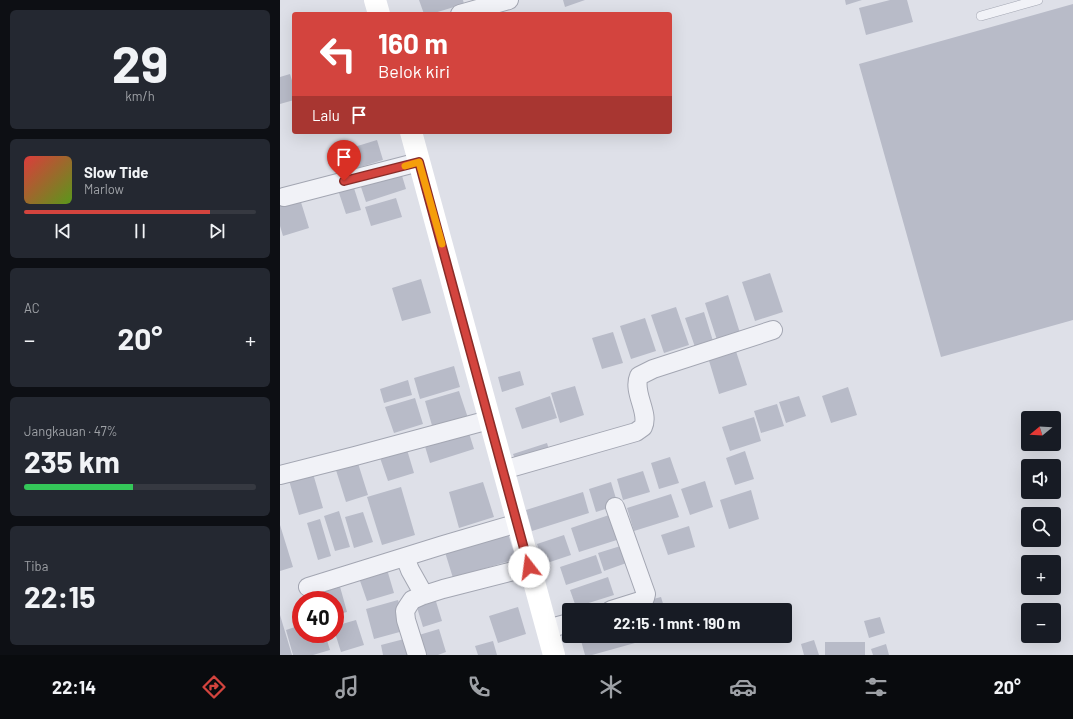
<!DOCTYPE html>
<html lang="id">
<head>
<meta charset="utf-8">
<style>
	body { margin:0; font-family:Barlow,sans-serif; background:#242831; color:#f1f3f6; height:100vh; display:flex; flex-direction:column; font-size:15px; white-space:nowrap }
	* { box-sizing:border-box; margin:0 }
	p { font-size:13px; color:#9ea1a6 }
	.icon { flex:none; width:22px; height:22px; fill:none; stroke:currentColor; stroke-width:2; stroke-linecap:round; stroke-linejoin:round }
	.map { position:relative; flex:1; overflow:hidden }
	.sheet { display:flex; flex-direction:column; gap:10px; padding:10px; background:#0d0f14; width:280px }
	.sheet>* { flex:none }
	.banner { position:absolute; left:12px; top:12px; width:380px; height:122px; border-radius:4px; box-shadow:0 4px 16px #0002; background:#d3443e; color:#fff; overflow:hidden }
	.needle { width:26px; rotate:252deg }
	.controls { position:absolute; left:741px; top:411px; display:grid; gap:8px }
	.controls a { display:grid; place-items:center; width:40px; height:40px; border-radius:4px; background:#171b24; box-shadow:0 4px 16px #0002; font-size:20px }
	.speed { position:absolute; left:12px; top:591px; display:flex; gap:8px; font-size:20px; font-weight:700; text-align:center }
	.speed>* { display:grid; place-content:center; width:52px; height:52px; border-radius:50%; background:#171b24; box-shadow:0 4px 16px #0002; line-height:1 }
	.speed .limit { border:6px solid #d22; background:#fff; color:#111 }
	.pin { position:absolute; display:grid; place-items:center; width:34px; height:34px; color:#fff; margin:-41px -17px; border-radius:50% 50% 50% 0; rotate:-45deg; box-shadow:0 0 4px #0007 }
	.pin .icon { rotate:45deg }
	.me { position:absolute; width:44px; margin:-22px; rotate:345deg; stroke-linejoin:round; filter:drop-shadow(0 0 3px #0008) }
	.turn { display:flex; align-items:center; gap:14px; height:84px; padding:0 20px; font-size:18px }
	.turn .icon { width:52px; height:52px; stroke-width:2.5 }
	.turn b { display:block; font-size:28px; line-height:34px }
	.then { display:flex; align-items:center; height:38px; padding:0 20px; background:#0003; gap:8px; font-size:15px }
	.big { font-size:30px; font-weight:700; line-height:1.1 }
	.sheet .card { flex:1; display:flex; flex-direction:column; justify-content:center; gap:6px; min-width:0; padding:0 14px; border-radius:6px; background:#242831 }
	.sheet .dial { align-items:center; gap:0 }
	.dial b { font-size:52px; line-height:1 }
	.song { display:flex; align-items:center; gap:12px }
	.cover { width:48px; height:48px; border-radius:6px; background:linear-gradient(135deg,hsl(0 70% 55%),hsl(90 70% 35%)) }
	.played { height:4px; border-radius:2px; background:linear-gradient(90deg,#d3443e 80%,#363941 80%) }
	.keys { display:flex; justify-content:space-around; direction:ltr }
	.heat { display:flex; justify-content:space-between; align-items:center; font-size:22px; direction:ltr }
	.charge { height:6px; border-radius:3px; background:linear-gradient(90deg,#34c759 47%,#363941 0) }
	.trip { position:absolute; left:282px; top:603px; width:230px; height:40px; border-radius:4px; background:#171b24; box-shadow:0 4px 16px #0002; font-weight:700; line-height:40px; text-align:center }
	.tab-bar { display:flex; height:64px; justify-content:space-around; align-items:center; background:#090b0e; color:#9ea1a6 }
	.tab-bar .icon { width:28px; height:28px }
	.tab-bar .active { color:#d3443e }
	.tab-bar b { font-size:18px; color:#f1f3f6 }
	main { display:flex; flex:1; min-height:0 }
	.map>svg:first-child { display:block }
	.building { fill:#b8bbc8 }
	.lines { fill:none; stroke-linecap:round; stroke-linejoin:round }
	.lane-casing { stroke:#a3a6b2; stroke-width:10 }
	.street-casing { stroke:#a3a6b2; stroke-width:20 }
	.lane { stroke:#f1f2f7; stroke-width:9 }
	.street { stroke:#f1f2f7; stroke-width:18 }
	.secondary { stroke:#fff; stroke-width:22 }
	.route-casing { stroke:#892c28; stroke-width:10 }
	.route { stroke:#d3443e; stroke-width:7 }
	.slow { stroke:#f59e0b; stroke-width:7 }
</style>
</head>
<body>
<main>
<section class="sheet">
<div class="card dial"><b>29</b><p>km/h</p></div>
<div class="card">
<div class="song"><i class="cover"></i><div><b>Slow Tide</b><p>Marlow</p></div></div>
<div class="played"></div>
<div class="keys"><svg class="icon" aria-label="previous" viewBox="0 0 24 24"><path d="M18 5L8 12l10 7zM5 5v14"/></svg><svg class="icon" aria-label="pause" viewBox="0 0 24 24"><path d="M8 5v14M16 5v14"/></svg><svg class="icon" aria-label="next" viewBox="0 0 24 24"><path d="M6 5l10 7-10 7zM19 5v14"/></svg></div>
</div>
<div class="card"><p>AC</p>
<div class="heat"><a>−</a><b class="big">20°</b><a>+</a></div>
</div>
<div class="card"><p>Jangkauan · 47%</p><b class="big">235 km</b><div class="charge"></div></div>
<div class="card"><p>Tiba</p><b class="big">22:15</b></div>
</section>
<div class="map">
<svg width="793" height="655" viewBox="0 0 793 655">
	<rect width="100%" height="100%" fill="#dee0e8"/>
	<path class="building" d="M139,0H183L184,4L151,14H144Z
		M283,0H305L285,7Z
		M565,0H582L566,5Z
		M610,0H627L633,22L586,35L579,8Z
		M793,4V320L661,357L579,64Z
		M10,74L14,87V100L0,104V77Z
		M97,140L103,160L64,172L58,152Z
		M120,169L126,189L86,202L79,181Z
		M73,185L81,210L66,214L58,190Z
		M116,198L122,217L91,226L85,207Z
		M20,199L29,228L3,236L0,226V205Z
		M490,273L503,312L475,321L462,282Z
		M141,279L151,313L122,321L112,288Z
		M448,295L461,336L438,343L425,303Z
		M396,307L409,345L384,353L371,315Z
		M424,312L433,341L415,347L405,318Z
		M365,318L376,351L351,359L340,326Z
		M333,332L343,363L322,369L312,338Z
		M454,345L467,385L439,394L427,354Z
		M174,366L180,387L140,399L134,378Z
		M240,371L244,385L222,392L218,377Z
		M128,380L132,395L104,403L100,389Z
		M295,386L304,415L280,423L271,393Z
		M568,387L577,415L551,423L542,396Z
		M179,391L188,418L153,429L145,401Z
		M270,396L277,418L242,429L235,408Z
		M519,396L526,416L506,423L499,402Z
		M135,398L143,424L114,433L105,407Z
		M497,404L504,426L481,433L474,411Z
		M474,417L481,441L450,451L442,427Z
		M188,430L194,449L150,463L144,443Z
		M125,443L134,473L108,481L98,452Z
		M267,443L270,453L237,464L233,454Z
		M465,451L474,479L455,485L446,458Z
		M390,457L399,483L379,489L371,463Z
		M77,460L88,495L66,502L55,467Z
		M32,470L43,508L19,515L8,477Z
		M363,471L370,492L343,500L337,479Z
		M425,481L433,507L410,515L401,489Z
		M203,482L214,517L179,528L169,492Z
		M331,482L338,505L316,512L309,489Z
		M121,487L135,535L102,545L87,497Z
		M471,490L479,519L449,529L440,500Z
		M303,492L309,513L252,531L246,510Z
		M391,494L399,517L354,531L347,508Z
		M59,511L70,547L55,551L44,516Z
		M83,512L93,542L74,548L65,517Z
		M332,514L340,539L299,552L291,528Z
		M40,519L51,556L38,560L27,523Z
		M0,525L13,567L0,571Z
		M409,526L415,547L388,555L381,535Z
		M227,530L236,559L173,578L164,549Z
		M284,535L291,555L264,564L257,544Z
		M347,544L352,561L324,571L318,553Z
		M316,555L322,573L286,585L280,567Z
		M106,566L114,593L87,601L78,575Z
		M328,577L334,595L296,607L290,590Z
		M59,583L67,612L55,615V600H38L35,591Z
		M154,595L162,621L143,627L135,601Z
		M381,597L385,610H356L354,604Z
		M118,600L127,630L94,639L86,609Z
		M238,607L246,634L218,643L209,616Z
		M0,615L12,655H0Z
		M600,617L605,633L589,638L584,621Z
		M76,620L84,645L61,652L55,633V626Z
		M21,625V634H45L50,650L33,655H13L6,630Z
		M159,629L166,652L158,655H145L139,635Z
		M302,636H353L355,643L312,655H305L300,637Z
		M128,638L133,655H103L101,645Z
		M534,640L539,655H524L521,644Z
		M213,641L217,655H198L195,646Z
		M545,642H585V655H545Z
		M606,644L609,655H593L591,649Z"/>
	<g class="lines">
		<g class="lane-casing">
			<path id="lane" d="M701,16L758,0"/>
		</g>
		<g class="street-casing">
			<path id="street" d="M180,14L229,0
				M4,197L139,162
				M223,470L356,432L363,427C370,413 352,392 359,376L373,369L493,330
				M0,475L75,456L209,420
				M125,557L130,570L144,595
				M28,587L163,545L238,523
				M331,610L363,600L365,598L366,594L335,507
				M267,629L289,623
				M137,655L126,620L125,611L128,606L132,600L141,596L163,589L249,567"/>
		</g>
		<use href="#lane" class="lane"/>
		<use href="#street" class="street"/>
		<path class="secondary" d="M95,0L99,14
			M131,132L274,655"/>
	</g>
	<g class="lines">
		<g class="route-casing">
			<path id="route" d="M64,181L139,162L249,567"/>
		</g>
		<use href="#route" class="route"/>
		<path class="slow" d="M125,166L139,162L162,244"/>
	</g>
</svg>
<div class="controls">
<a><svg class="needle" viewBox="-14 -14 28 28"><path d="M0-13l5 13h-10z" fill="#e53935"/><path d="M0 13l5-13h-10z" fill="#9ea1a6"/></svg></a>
<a><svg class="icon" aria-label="sound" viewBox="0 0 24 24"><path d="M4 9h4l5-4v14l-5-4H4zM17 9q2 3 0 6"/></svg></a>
<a><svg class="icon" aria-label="search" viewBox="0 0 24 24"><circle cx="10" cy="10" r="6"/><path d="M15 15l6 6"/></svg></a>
<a>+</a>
<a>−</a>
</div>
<div class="speed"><div class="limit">40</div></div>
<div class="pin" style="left:64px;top:181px;background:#d93025"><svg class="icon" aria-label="arrive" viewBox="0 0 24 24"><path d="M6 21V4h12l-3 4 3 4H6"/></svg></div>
<svg class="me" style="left:249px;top:567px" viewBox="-20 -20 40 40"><circle r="19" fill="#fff"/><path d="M0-13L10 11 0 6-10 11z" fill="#d3443e"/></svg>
<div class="trip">22:15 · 1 mnt · 190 m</div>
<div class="banner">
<div class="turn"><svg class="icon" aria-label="left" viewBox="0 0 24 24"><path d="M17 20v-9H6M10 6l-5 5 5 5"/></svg><div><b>160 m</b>Belok kiri</div></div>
<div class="then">Lalu<svg class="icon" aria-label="arrive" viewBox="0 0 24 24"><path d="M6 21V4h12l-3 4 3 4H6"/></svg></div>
</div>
</div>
</main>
<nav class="tab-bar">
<b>22:14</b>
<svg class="icon active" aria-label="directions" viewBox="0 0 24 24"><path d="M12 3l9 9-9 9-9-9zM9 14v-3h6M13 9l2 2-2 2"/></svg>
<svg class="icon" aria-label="music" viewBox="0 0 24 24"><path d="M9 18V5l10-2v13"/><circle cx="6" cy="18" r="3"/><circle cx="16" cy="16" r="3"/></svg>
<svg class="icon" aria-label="phone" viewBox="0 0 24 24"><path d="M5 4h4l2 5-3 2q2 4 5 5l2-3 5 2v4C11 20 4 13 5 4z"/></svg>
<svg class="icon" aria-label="climate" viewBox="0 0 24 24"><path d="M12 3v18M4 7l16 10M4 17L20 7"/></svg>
<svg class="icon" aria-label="car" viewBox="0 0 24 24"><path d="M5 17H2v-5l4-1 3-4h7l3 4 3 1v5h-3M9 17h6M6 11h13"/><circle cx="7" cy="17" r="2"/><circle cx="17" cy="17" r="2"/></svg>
<svg class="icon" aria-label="filters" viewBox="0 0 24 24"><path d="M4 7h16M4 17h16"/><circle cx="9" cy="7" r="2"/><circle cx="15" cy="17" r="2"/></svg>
<b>20°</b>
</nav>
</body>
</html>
